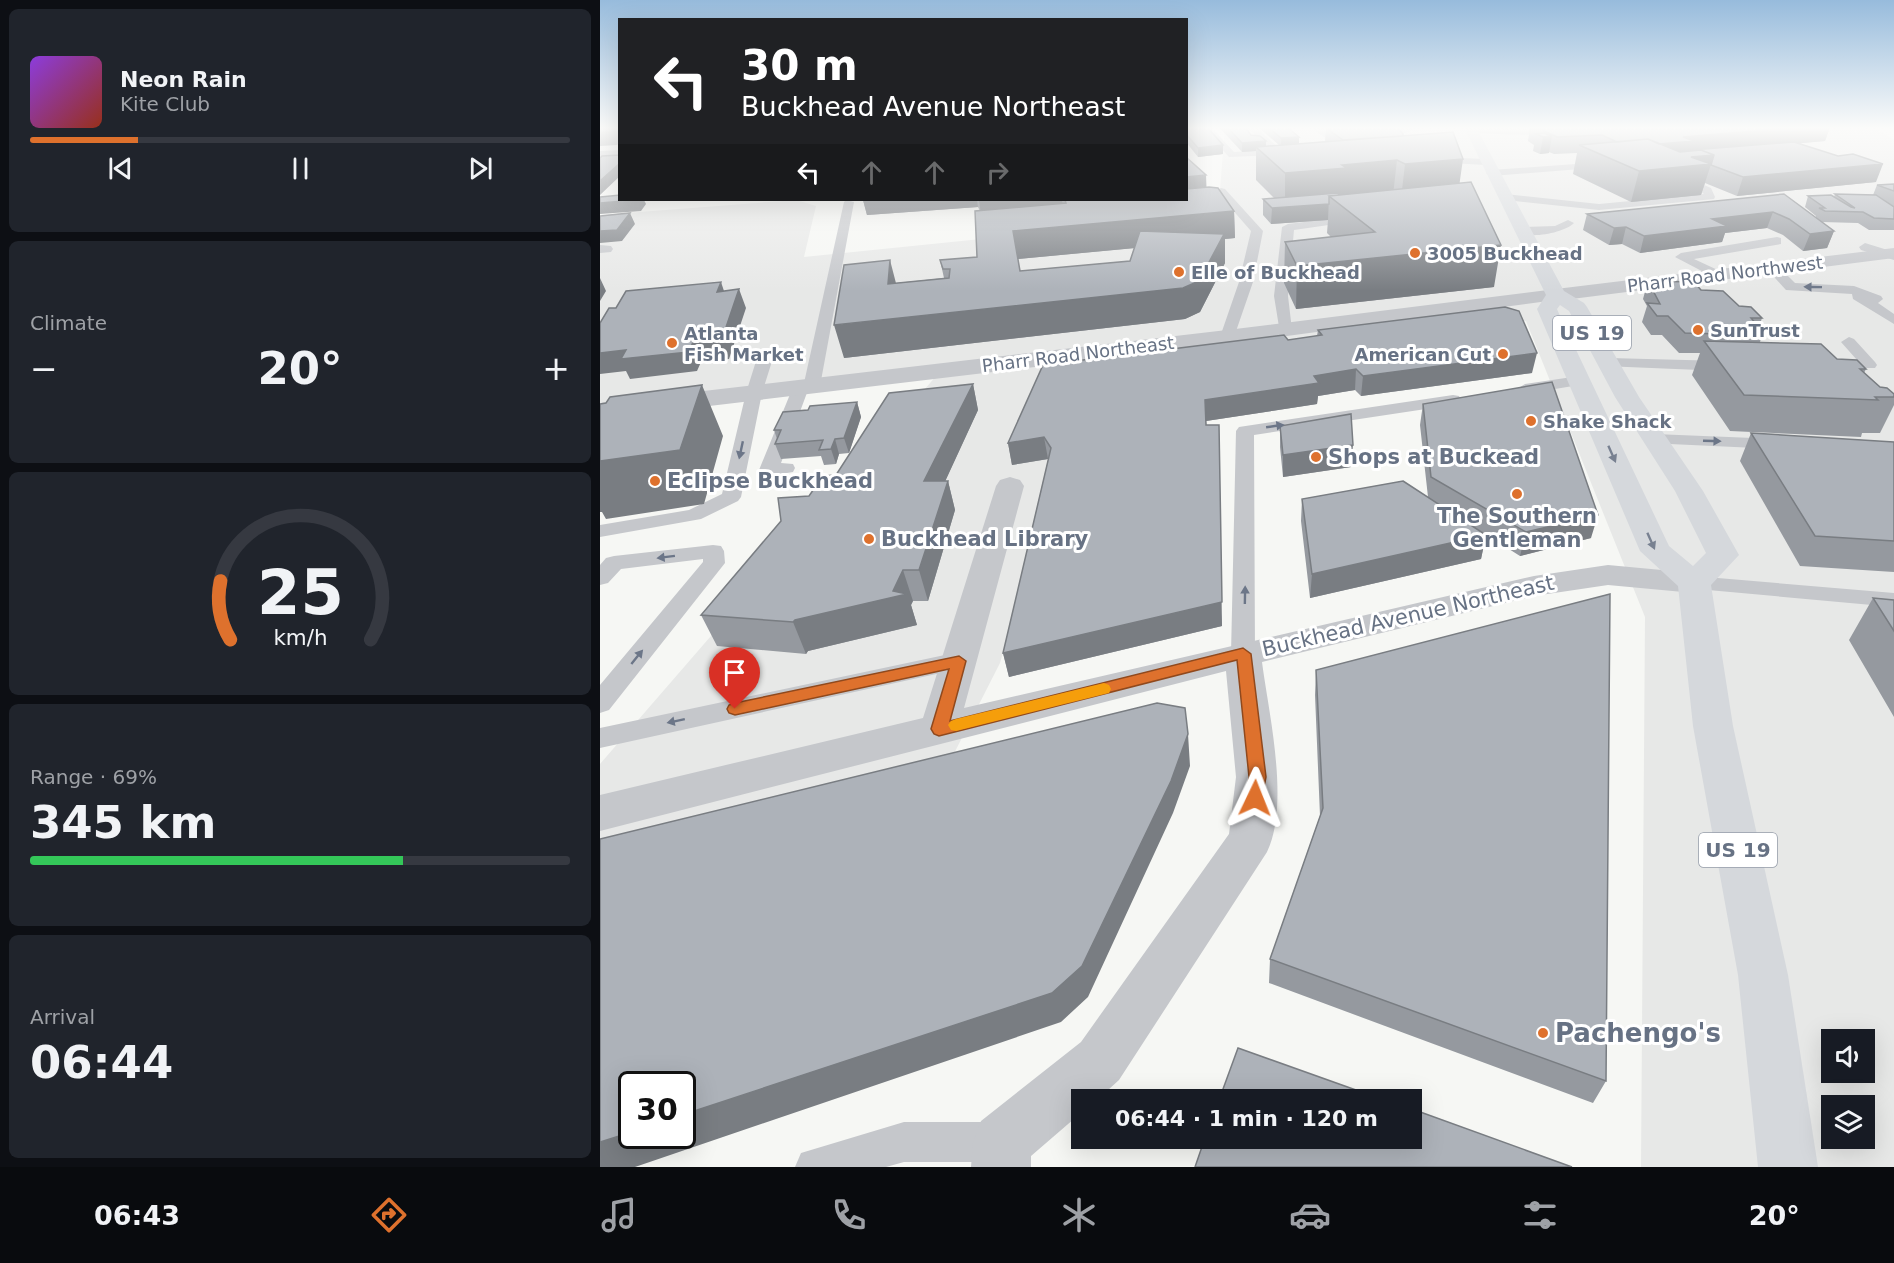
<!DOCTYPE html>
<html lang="en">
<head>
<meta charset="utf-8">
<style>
	body { margin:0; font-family:"DejaVu Sans",sans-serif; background:#20242c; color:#f1f3f6; height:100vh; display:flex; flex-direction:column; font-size:22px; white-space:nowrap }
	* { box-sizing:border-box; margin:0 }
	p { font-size:20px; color:#9ea1a6 }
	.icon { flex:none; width:33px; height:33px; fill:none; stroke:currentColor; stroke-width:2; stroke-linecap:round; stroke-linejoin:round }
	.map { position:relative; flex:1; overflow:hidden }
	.panel { display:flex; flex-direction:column; gap:9px; padding:9px; background:#0d0f14; width:600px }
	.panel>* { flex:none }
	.hud { position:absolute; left:18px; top:18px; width:570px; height:183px; border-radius:0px; box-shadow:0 6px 24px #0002; background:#202124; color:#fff; overflow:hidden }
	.fabs { position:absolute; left:1221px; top:1029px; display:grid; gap:12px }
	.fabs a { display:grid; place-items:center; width:54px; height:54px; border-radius:0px; background:#171b24; box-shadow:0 6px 24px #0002; font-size:30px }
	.speed { position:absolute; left:18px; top:1071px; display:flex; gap:12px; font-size:30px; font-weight:700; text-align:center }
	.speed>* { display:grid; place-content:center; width:78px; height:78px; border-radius:50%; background:#171b24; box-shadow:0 6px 24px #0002; line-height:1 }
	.speed .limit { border:3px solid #111; border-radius:9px; background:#fff; color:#111 }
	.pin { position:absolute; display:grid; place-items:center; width:51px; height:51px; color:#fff; margin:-62px -26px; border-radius:50% 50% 50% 0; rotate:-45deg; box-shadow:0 0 6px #0007 }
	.pin .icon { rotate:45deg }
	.me { position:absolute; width:66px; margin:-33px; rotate:2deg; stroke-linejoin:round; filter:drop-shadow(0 0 4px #0008) }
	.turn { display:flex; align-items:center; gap:21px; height:126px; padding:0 24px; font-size:27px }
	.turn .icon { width:78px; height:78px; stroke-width:2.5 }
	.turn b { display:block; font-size:42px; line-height:51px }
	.lanes { display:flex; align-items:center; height:57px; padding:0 24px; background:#0003; justify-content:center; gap:30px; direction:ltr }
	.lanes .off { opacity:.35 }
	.big { font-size:45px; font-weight:600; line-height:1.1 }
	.panel .tile { flex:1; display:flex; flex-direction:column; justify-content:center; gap:9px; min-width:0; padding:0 21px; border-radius:9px; background:#20242c }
	.panel .dial { align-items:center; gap:0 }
	.dial svg { height:156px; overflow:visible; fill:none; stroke:#363941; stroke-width:7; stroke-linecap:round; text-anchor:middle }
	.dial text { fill:#f1f3f6; stroke:none }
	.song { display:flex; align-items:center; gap:18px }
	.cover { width:72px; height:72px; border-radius:9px; background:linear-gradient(135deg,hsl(270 70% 55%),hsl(10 70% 35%)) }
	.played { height:6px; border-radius:3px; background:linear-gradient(90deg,#de712d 20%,#363941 20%) }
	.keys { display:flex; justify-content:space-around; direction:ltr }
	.heat { display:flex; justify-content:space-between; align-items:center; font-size:33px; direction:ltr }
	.charge { height:9px; border-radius:4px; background:linear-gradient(90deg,#34c759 69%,#363941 0) }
	.trip { position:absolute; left:471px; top:1089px; width:351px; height:60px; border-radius:0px; background:#171b24; box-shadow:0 6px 24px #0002; font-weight:600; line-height:60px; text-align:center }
	.menu { display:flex; height:96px; justify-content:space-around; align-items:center; background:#090b0e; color:#9ea1a6 }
	.menu .icon { width:42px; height:42px }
	.menu .current { color:#de712d }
	.menu b { font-size:27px; color:#f1f3f6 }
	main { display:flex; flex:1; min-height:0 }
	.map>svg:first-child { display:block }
	.built { fill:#e7e8e7; fill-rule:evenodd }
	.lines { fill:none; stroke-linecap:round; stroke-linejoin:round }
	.service { fill:#c5c7cb; fill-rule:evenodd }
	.minor { fill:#c5c7cb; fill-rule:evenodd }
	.tertiary { fill:#c5c7cb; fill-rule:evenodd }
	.trunk { fill:#d5d8dc; fill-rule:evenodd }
	.wall { fill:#95999f; fill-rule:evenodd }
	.shaded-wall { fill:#797d82 }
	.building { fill:#adb2b9; stroke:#797d82; stroke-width:1.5 }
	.oneway { fill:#6c7688 }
	.oneway2 { fill:#788191 }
	.route { fill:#de712d; stroke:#90491d; stroke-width:1.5 }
	.slow { fill:#f59e0b }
	.poi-dot { fill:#de712d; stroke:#fff; stroke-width:2 }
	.labels { text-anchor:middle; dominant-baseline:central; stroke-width:6; stroke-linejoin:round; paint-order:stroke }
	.far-poi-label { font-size:18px; font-weight:bold; fill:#677284; stroke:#fff; text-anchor:start }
	.far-street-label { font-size:18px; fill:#677284; stroke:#fff }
	.shield { fill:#fff; stroke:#959ca9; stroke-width:1.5 }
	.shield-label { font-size:20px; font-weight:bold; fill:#677284 }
	.poi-label { font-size:21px; font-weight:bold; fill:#677284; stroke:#fff; text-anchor:start }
	.street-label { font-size:21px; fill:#677284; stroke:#fff }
	.near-poi-label { font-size:26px; font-weight:bold; fill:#677284; stroke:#fff; text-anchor:start }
</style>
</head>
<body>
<main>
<section class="panel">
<div class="tile">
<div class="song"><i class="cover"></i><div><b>Neon Rain</b><p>Kite Club</p></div></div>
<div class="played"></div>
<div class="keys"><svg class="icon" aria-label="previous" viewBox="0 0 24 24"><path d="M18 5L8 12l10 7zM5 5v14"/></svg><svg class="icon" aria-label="pause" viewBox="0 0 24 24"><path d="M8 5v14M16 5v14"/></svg><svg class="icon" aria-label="next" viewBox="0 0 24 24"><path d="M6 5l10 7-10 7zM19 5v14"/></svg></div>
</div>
<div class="tile"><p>Climate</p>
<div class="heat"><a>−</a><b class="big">20°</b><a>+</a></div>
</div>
<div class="tile dial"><svg viewBox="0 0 100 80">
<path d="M14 69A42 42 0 1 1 86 69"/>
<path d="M14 69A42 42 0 0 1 9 39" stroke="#de712d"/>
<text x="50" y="56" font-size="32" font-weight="700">25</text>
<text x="50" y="72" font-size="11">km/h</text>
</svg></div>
<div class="tile"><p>Range · 69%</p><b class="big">345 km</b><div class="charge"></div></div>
<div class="tile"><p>Arrival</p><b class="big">06:44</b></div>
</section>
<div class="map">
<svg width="1294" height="1167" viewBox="0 0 1294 1167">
	<rect width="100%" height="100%" fill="#f6f7f4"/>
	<path class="built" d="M625,127H1274L1294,140V1167H1041L1045,617L926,321L483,372L400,663L340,781L0,868V764L337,375L0,412V215L196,200L216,206L204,257L618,215ZM1232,1040H1264V1072H1232ZM1232,1106H1264V1138H1232Z"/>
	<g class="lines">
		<path class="service" d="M602,127H611L634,152L670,150L647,127H656L683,152L678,155L629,157Z
			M710,127H720L729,133L821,127L805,133L727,139Z
			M871,128L960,130L964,133L960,136L868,133V129Z
			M834,157L886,159L891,162L886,165L831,162L829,160Z
			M1003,162L1008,165L1006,167L891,176L886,173L891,170Z
			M1097,182L1111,188L1115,197L1114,199L999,210L905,200L900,197L905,194L999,204L1104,194L1092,185Z
			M621,188L625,189L663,231L653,282L634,337L627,341L620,337L639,282L651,231L616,191Z
			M246,200L254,202L220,386L218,389L208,390L181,463L193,464L195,468L193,472L169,476L162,474L159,470L193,387L195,384L204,383L244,202Z
			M759,215L763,216V220L694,230L688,296L692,330L685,334L680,333L674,296L682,227L688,224Z
			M968,220L974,223C964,233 928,240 917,231L923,227L955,226Z
			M1177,237L1181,238V244L1094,259L1122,272L1124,275L1117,279L1075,257L1081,253Z
			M1265,243L1294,252V260L1261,250L1259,247Z
			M0,245L11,246L13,249L11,252L0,253Z
			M1172,264L1177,265L1195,283L1254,286L1281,296L1283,299L1278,303L1294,314V324L1253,299L1252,294L1186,290L1166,268Z
			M1249,337L1254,339L1275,362L1277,365L1275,368H1226L1224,365L1226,362L1257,360L1241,342Z
			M165,353L173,358L162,393L141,497L138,501L101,519L0,537V525L89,510L122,494L146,393L157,358Z
			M1009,358L1124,361L1132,366L1124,371L1003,366L1001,363L1003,360Z
			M979,376L987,381L985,384L925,394L917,389L925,384Z
			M853,395L859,396L861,400L859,404L654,435L655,654L652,660L643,663L634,660L631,654L636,431L639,427Z
			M1054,434L1178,439L1184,440L1187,444L1184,448L1178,449L1048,443L1045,439L1048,435Z
			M113,545L121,546L124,551L125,563L9,710L0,713V685L103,562V559L21,569L8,583L0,585V565L6,558L14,556Z
			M1094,576L1294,593V607L1086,588L1083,583L1086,578Z
			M359,652L368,655L371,661L368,667L0,748V728Z
			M304,1122H402L416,1128L422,1142L416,1156L402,1162H304L286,1167H195L201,1153Z"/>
		<path class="minor" d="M20,150V158L0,159V151Z
			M1294,248V258L956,301L949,299L946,295L949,291L956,289Z
			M410,477L420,480L424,486L364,708L934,576L1008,565L1094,573L1106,576L1110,583L1106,590L1094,593L1008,585L934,596L662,662C669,715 690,804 667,852L519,1080L497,1100H482V1112L431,1156V1167H371L373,1142L381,1121L481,1042L629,834L636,777L626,671L0,831V795L323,718L396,486L400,480Z"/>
		<path class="tertiary" d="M956,289L963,291L966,295L963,299L627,344L0,419V403L627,330Z"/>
		<path class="trunk" d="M864,127H876L964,291L984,303L987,307L1039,397L1103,491L1139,555L1111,585L1133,726L1188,975L1218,1167H1158L1138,975L1093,726L1078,586L1040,551L937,309L946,295ZM960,305L969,311L1015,397L1075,491L1106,553L1093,566L1069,546L960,316L957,309Z"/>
	</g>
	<path class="wall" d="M586,127L623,154L598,157L586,142Z
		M619,127H645L651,135L666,146L679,145L658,127H687L699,144L726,141H725L726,128L803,136L860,183L894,287L696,309L684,283L685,242L731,237L727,233L728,220L671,224L663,215V199L674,198L656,180V151L642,152Z
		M930,127H1230L1225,141L1200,143L1276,182L1137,196L1105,183L1101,195L1031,202L973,174L977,153L954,154L949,152V153L940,154L933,151L934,145L928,141Z
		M1294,184V230H1269L1258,223L1222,222L1234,231L1227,248L1203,251L1183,235L1167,228L1125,233L1122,242L1040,253L1022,244L1009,245L983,230L987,214L1184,194L1216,218V216L1205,207L1208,196L1234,197L1235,194L1273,195L1277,185Z
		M606,187L634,211L635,238L625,239V263L600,312L585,319L244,358L296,283L344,278L340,260L377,257L380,211L378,207L267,215L263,200H586ZM534,248L530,261L420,271L418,259Z
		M1048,281L1101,290L1139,306L1162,318L1158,330L1162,335L1160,342L1237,359L1266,369L1264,373L1280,387L1294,394V405L1280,433H1262L1261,437L1130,431L1092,375L1100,353H1079L1062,335H1051L1042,322L1047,306L1043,299Z
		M718,330L932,373L761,396L755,390L718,396L717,404L606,421L622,626L409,677L403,653L448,460V459L412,465L408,443L688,340L717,336Z
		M373,384L378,410L345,481H348L355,510L328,601H313L311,605L317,625L208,651L206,654L117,646L101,615L236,475Z
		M257,402L261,417L249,453L239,454L236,464L224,465L221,456L181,459L175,444L177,439L174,430L208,410Z
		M823,404L991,538L920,556L874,527L886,535L881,559L710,598L701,521L702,499L828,497L820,425Z
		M680,426L751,467L683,477L680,447Z
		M1151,433L1294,442V572L1200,566L1140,461Z
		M1273,598L1294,600V717L1249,640Z
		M716,670L1006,1081L993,1103L669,983L670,959L720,816L715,695Z"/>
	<path class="shaded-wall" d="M16,127H20V142L17,145L0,146V132Z
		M1187,127H1230L1225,141L1090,153L1029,146L1083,137Z
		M952,136L949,153L940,154L943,137Z
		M699,137V146L681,147V138Z
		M666,141V150L656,147V151L642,152V143Z
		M623,145V154L598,157V148Z
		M1114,155L1101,195L1031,202L1039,171L1091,157Z
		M863,159L858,194L801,199L805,164Z
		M797,160L793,195L729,196L728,220L671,224L672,208L685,207V173L742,165Z
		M20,163V176L0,195V181Z
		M1283,164L1276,182L1137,196L1143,177Z
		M606,175L607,201L586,200V177Z
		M37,200H44L46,204L41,211L0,214V203Z
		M263,200H377L378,207L267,215Z
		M379,200H462L463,208L381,214Z
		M634,211L635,238L625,239V263L600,312L585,319L244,358L234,325L583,288L621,240L418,259L413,231Z
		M1173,212L1167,228L1125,233L1122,242L1040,253L1044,236L1112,219Z
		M30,213L35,224L22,241L0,243V231Z
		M1026,227L1022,244L1009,245L1014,228Z
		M1234,231L1227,248L1203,251L1210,234Z
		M901,245L894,287L696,309L697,266Z
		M290,260L298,291L288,284Z
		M0,278L6,291L0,301Z
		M121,282L127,300L117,292Z
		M139,289L146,308L129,359L101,362L97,371L30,379L26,371L0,374V353L93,342Z
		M937,353L932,373L761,396L763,376Z
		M756,369L755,390L718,396L717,404L606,421L605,400L714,376Z
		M373,384L378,410L332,510L324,481Z
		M102,385L123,436L104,504L6,519L2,512H0V461Z
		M257,402L261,417L249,453L244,438Z
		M619,425L622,626L409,677L403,653Z
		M444,437L448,459L412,465L408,443Z
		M235,439L239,454L236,464L231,449Z
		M753,445L751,467L683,477V455Z
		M348,481L355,510L328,601L319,570Z
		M998,515L991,538L920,556L926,532Z
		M886,535L881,559L710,598L712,574Z
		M303,570L313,601L311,605L317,625L208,651L206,654L193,622L195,620L293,591Z
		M588,734L590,766L573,813L488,997L461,1022L35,1167H0V1142L32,1132V1136H82V1115Z"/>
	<path class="building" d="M5,127H20H16L12,132H0V128Z
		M586,127H607L623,145L598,148L586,134Z
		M627,127H645L651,135L660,136L666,141L642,143Z
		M668,127H687L699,137L681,138Z
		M733,127H797L803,134V136L743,140L726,128Z
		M936,127H1201L1083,137L1094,141L1059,144L1048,139L1017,142L1002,135L957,137Z
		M853,132L863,159L805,164L797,160L742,165L747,168L685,173L656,147Z
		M944,133L952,136L943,137L936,134Z
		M1048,139L1080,152L1101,150L1114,155L1091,157L1111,164L1039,171L979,145Z
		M1194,142L1238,156L1253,154L1283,164L1143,177L1111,165L1114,155L1101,150L1079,151Z
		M20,155V163L0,181V158L2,156Z
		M586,157L606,175L586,177Z
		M871,182L901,245L697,266L685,242L775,232L729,196Z
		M1294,184V191L1277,185Z
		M609,187L618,188L634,211L413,231L420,271L530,261L540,231L624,234L599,281L583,288L234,325L244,265L290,260L288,284L349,278L350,269H343L340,260L377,257L375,211L466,203L465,200H586V189Z
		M737,193L740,195L729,196V204L672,208L663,199Z
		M1184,194L1234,231L1210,234L1189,219L1173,212L1112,219L1127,226L1044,236L1026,227L1014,228L987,214Z
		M1235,194L1276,195L1294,207V219L1274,218L1263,212L1225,211L1219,208H1225L1208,196L1231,195L1251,207L1255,208Z
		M20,195V200H37H36L0,203V197Z
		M30,213L17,230L0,231V216Z
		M1048,281L1094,282L1101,290L1123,291L1139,306L1151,307L1162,318H1151L1157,325H1153L1162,335L1085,333L1068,316H1057L1047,303L1060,304Z
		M121,282L117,292L139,289L122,339L93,342L89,352L21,359L26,350L0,353V323L9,308H16L26,291Z
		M905,307L919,311L937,353L763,376L756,369L714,376L719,383L605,400L606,425H619L622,602L403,653L451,448L444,437L408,443L443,365L684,335L688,340L722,335L718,330Z
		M1104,341L1221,344L1237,359L1257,360L1266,369H1260L1280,387L1287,388L1294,394V397H1275L1278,400L1144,395Z
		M952,382L998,515L926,532L831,477L823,404Z
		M373,384L324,481H348L319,570H303L293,591L307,594L195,620L193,622L101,615L181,521L178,498L209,496L223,476L236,475L289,393Z
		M102,385L80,450L0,461V404L6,403L10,397Z
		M257,402L244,438L235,439L231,449L219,450L223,440L175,444L181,430H174L183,412L208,410L210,406Z
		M751,414L753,445L683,455L680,426Z
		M1151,433L1294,442V541L1215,536Z
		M803,481L886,535L712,574L702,499Z
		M1010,594L1006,1081L670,959L723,808L716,670Z
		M1273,598L1294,600V631Z
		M557,703L585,708L588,734L571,781L482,966L452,993L82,1115V1084H32V1132L0,1142V839Z
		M638,1048L784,1100H619Z
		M812,1109L972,1167H595L605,1138H812Z"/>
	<defs><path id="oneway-solid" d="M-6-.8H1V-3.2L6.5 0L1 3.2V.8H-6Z" transform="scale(1.5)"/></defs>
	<g class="oneway">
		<use href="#oneway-solid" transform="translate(1213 287) rotate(-179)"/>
		<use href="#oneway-solid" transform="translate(675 426) rotate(-8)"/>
		<use href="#oneway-solid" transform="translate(1112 441) rotate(2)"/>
		<use href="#oneway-solid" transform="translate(141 450) rotate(102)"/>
		<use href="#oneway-solid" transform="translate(66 557) rotate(173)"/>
		<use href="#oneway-solid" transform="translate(645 595) rotate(-89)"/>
		<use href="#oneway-solid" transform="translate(37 657) rotate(-51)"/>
		<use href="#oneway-solid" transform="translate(76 721) rotate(168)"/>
	</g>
	<g class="oneway2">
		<use href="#oneway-solid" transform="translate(1012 454) rotate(66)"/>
		<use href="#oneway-solid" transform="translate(1051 541) rotate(66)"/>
	</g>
	<linearGradient id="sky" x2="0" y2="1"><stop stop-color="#97bbdc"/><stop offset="0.44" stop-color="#fbfbfa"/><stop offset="1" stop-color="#fbfbfa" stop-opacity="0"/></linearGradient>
	<rect width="1294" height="291" fill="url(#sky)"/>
	<path class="route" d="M643,648L651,654L666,777L661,803L655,805L649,803L646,798L649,777L637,660L339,736L334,734L331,729L349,669L135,715L129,713L127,709L129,705L135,703L359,656L366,661L350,721Z"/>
	<path class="slow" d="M504,683L509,685L511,689L509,693L356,731L351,730L348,725L351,721L356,719Z"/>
	<g class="poi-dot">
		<circle cx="815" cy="253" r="6"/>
		<circle cx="579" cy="272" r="6"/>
		<circle cx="1098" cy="330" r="6"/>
		<circle cx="72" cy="343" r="6"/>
		<circle cx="903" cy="354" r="6"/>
		<circle cx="931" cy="421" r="6"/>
		<circle cx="716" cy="457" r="6"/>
		<circle cx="55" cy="481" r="6"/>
		<circle cx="917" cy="494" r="6"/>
		<circle cx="269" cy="539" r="6"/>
		<circle cx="943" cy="1033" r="6"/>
	</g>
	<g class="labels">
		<g class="far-poi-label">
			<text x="827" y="253">3005 Buckhead</text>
			<text x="591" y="272">Elle of Buckhead</text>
			<text x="1110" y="330">SunTrust</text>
			<text x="84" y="333">Atlanta<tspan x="84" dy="21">Fish Market</tspan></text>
			<text x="891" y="354" text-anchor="end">American Cut</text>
			<text x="943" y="421">Shake Shack</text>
		</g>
		<g class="far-street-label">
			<text transform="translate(1125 274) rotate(-7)">Pharr Road Northwest</text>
			<text transform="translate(478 354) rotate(-7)">Pharr Road Northeast</text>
		</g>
		<g class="shield">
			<rect x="953" y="316" width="78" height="34" rx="4.5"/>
			<rect x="1099" y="833" width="78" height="34" rx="4.5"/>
		</g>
		<g class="shield-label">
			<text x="992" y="333">US 19</text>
			<text x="1138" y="850">US 19</text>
		</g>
		<g class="poi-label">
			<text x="728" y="457">Shops at Buckead</text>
			<text x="67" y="481">Eclipse Buckhead</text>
			<text x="917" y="516" text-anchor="middle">The Southern<tspan x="917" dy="24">Gentleman</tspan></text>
			<text x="281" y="539">Buckhead Library</text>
		</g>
		<g class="street-label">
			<text transform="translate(808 616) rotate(-13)">Buckhead Avenue Northeast</text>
		</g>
		<g class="near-poi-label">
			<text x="955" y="1033">Pachengo's</text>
		</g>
	</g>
</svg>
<div class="fabs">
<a><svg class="icon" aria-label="sound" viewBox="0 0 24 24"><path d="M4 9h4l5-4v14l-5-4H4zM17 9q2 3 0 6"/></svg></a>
<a><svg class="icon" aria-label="layers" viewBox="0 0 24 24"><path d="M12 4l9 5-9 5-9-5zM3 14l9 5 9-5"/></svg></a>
</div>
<div class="speed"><div class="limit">30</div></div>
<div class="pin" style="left:135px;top:709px;background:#d93025"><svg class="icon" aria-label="arrive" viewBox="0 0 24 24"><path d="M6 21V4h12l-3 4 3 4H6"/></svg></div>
<svg class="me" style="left:655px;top:798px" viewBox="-20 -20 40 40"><path d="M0-17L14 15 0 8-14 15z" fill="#de712d" stroke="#fff" stroke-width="4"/></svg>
<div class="trip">06:44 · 1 min · 120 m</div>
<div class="hud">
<div class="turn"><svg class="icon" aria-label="left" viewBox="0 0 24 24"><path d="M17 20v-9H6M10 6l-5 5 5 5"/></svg><div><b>30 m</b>Buckhead Avenue Northeast</div></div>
<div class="lanes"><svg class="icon" aria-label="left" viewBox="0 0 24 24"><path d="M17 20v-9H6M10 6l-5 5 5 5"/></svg><svg class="icon off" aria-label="ahead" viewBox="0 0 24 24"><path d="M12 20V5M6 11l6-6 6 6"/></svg><svg class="icon off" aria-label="ahead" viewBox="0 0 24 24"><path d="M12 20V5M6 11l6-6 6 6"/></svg><svg class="icon off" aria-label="right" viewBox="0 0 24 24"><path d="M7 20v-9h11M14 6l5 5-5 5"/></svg></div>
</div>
</div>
</main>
<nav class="menu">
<b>06:43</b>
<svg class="icon current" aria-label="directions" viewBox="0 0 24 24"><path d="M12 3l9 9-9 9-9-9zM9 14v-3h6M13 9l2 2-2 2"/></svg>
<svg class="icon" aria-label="music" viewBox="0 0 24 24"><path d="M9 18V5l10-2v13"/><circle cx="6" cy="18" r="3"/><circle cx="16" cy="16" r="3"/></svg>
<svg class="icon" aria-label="phone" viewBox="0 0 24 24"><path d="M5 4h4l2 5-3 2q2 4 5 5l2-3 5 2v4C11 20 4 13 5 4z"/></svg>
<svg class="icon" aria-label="climate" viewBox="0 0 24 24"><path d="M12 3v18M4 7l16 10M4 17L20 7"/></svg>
<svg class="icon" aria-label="car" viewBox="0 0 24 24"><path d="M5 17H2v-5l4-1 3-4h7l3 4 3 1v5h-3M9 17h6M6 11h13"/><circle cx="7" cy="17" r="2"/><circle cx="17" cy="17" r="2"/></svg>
<svg class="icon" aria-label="filters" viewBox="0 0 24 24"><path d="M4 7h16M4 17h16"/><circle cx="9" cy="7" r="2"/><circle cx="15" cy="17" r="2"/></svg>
<b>20°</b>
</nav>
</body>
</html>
